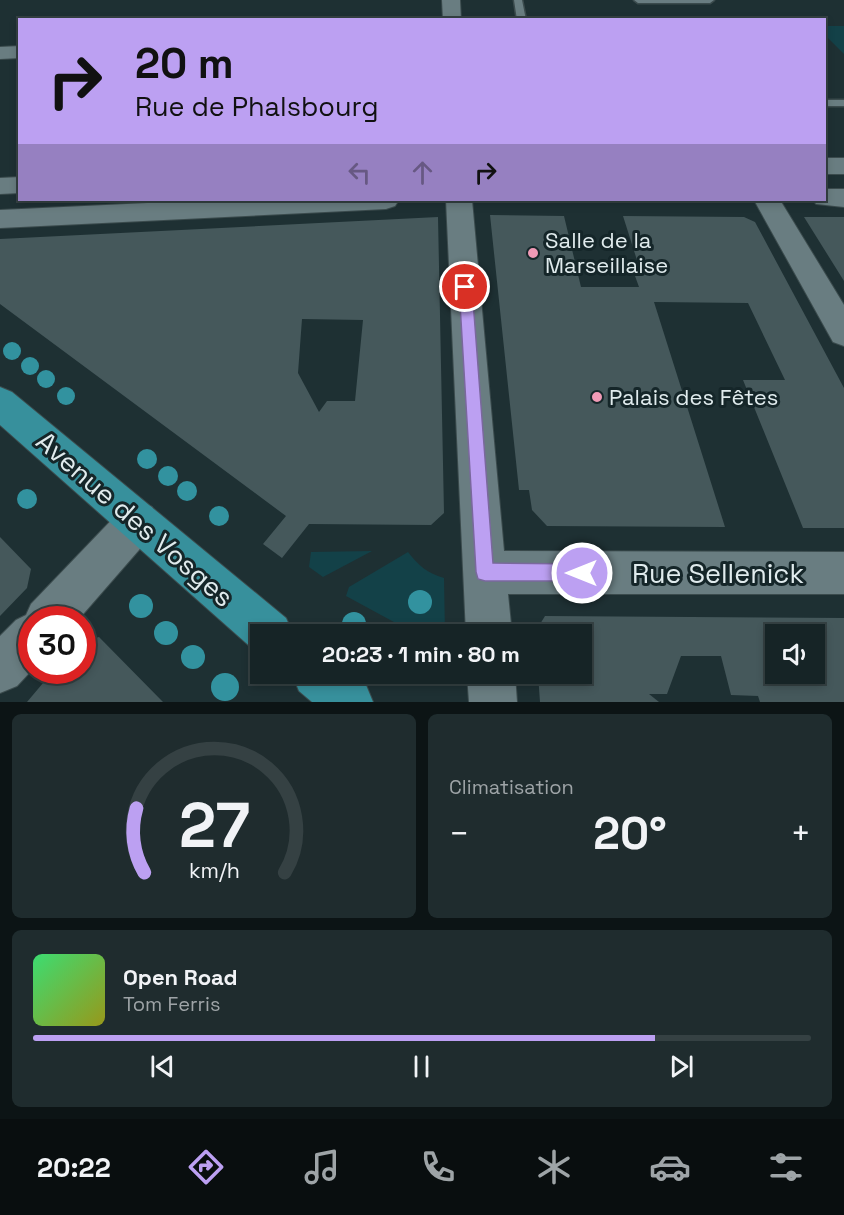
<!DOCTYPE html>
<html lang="fr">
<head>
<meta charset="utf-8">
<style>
	body { margin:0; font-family:"Space Grotesk",sans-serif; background:#1f2c2e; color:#f1f3f6; height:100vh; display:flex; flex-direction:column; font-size:22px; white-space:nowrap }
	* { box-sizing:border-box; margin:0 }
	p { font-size:20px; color:#9ea4a7 }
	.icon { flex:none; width:33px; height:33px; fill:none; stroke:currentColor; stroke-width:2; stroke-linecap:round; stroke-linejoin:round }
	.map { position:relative; height:702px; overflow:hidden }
	.sheet { display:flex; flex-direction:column; gap:12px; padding:12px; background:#0c1415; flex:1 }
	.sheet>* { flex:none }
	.banner { position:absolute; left:18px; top:18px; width:808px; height:183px; border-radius:0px; box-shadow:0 3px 9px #0003,0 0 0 2px #354143; background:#bca0f2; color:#111; overflow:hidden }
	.controls { position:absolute; left:765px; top:624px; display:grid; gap:12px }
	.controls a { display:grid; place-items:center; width:60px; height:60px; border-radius:0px; background:#162426; box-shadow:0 3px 9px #0003,0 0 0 2px #354143; font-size:30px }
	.speed { position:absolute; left:18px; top:606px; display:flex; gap:12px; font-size:30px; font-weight:700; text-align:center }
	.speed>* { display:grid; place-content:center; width:78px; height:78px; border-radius:50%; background:#162426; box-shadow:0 3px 9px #0003,0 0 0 2px #354143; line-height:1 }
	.speed .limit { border:9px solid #d22; background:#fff; color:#111 }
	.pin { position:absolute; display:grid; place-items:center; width:51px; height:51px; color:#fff; margin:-26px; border:3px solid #fff; border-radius:50%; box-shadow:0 2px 6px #0007 }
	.me { position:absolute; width:66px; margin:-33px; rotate:270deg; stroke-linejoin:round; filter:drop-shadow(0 0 4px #0008) }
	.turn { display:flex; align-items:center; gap:21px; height:126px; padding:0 18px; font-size:27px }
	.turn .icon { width:78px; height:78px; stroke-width:2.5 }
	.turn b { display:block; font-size:42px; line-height:51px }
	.lanes { display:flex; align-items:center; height:57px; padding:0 18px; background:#0003; justify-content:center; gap:30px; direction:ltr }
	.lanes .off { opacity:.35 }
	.big { font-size:45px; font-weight:700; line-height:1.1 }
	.sheet .widget { flex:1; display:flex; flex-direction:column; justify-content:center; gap:9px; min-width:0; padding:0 21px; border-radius:9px; background:#1f2c2e }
	.sheet .dial { align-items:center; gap:0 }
	.dial svg { height:156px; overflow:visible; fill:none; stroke:#354143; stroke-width:7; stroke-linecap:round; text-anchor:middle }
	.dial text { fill:#f1f3f6; stroke:none }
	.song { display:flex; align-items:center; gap:18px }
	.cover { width:72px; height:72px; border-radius:9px; background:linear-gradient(135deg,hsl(140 70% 55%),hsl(60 70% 35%)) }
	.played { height:6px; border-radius:3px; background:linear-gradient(90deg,#bca0f2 80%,#354143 80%) }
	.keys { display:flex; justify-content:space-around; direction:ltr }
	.heat { display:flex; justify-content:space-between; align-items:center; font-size:33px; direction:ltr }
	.sheet .tiles { flex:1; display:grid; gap:12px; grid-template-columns:1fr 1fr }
	.widget:last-child { grid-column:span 2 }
	.trip { position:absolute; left:250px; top:624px; width:342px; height:60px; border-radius:0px; background:#162426; box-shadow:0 3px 9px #0003,0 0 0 2px #354143; font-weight:700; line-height:60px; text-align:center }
	.dock { display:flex; height:96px; justify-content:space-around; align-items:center; background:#090e0f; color:#9ea4a7 }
	.dock .icon { width:42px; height:42px }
	.dock .current { color:#bca0f2 }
	.dock b { font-size:27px; color:#f1f3f6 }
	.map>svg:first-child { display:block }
	.green { fill:#134148 }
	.building { fill:#45585b; fill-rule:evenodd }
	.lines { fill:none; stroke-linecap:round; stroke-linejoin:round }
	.service-casing { stroke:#3b4b4d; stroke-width:3 }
	.minor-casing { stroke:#3b4b4d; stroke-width:2 }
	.tertiary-casing { stroke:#3b4b4d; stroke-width:2 }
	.primary-casing { stroke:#3b4b4d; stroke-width:2 }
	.service { fill:#697d81; fill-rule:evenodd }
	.minor { fill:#697d81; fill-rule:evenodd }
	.tertiary { fill:#697d81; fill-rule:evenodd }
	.primary { fill:#37909c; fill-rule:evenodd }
	.tree { fill:#32929f }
	.route { fill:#bca0f2; stroke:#7a689d; stroke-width:1.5 }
	.poi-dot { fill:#f09ab6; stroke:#152629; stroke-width:2 }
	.labels { text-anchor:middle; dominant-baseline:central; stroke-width:6; stroke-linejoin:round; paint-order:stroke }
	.poi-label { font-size:22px; fill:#e0ebed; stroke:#152629; text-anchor:start }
	.near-street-label { font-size:27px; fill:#e0ebed; stroke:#152629 }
</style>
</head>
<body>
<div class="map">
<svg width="844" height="702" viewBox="0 0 844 702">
	<rect width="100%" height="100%" fill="#1e3033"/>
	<path class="green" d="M825,26H844V54L825,35Z
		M372,551L323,577L309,567L311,552Z
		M408,552C419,566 427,573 444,578L445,634H416L346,596L349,587Z"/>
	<path class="building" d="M490,215L564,216L581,287H639L635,276H642L623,216L744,217L755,222L844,388V528H803L743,380H785L748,303L654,302L725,527L547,526L532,510L529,490H519Z
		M438,217L444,513L431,525L309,524L282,558L263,544L286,516L0,304V239ZM302,319L363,320L355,401H327L319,412L298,373Z
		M804,217H844V281Z
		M0,537L31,569L27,588L0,616Z
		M545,616L844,618V702H760L758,696L731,695L721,656H681L667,694H649L659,702H540L538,674H582V634H534ZM776,634H814V674H776Z
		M99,637L163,702H27L54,670H82V642Z"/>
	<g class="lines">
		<g class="service-casing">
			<path id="service" d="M514,0H522L526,20H517Z
				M634,0H714L710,3H638Z
				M825,100H844V106H825Z"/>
		</g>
		<g class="minor-casing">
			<path id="minor" d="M442,0H460L461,20H443Z
				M20,46V58L0,59V47Z
				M446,200H472L504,551L844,552V594H508L512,634H466Z
				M754,200H780L844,305V346L833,342Z
				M138,501L152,507L158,521L152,535L78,620H32V670L17,686L0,693V636L16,620L26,615L31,604L124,507Z
				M467,674H515L517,702H469Z"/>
		</g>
		<g class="tertiary-casing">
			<path id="tertiary" d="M825,158H844V174H825Z
				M20,177V193L0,194V178Z
				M825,189H844V207L816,204L813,200H825Z
				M211,200H399L395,206L386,209L0,228V210Z"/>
		</g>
		<g class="primary-casing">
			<path id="primary" d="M0,387L12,392L286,618L293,634H261V653L254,650L0,425Z
				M292,674H353L366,685L373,702H312L299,691Z"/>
		</g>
		<use href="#service" class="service"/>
		<use href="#minor" class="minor"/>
		<use href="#tertiary" class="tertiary"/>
		<use href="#primary" class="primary"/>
	</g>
	<g class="tree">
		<circle cx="12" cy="351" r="9"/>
		<circle cx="30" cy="366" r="9"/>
		<circle cx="46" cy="379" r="9"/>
		<circle cx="66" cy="396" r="9"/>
		<circle cx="147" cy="459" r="10"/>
		<circle cx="168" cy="476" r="10"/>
		<circle cx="187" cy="491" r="10"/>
		<circle cx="27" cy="499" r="10"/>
		<circle cx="219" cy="516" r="10"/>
		<circle cx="420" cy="602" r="12"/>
		<circle cx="141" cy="606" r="12"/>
		<circle cx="354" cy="624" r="12"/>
		<circle cx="166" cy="633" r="12"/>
		<circle cx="193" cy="657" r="12"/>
		<circle cx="225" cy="687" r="14"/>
	</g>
	<path class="route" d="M465,282L472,287L493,563L582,564L589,566L591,573L589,579L582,581H485L478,579L476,572L459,287Z"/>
	<g class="poi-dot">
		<circle cx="533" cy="253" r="6"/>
		<circle cx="597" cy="397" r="6"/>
	</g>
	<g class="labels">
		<g class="poi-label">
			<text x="545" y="240">Salle de la<tspan x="545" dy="25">Marseillaise</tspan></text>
			<text x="609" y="397">Palais des Fêtes</text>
		</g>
		<g class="near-street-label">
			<text transform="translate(135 519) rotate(41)">Avenue des Vosges</text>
			<text x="718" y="573">Rue Sellenick</text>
		</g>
	</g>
</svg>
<div class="controls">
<a><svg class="icon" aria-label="sound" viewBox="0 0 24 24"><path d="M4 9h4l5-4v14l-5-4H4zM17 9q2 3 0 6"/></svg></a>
</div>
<div class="speed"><div class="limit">30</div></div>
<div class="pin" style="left:465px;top:287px;background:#d93025"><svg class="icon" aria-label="arrive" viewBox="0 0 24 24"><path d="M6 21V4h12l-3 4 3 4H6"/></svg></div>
<svg class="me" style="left:582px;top:573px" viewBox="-20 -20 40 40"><circle r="17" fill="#bca0f2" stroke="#fff" stroke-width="3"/><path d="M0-11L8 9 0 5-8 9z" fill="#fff"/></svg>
<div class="trip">20:23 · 1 min · 80 m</div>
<div class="banner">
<div class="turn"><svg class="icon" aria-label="right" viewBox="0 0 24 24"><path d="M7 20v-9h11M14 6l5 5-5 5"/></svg><div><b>20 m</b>Rue de Phalsbourg</div></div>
<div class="lanes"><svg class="icon off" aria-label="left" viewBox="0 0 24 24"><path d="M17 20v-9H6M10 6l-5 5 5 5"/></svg><svg class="icon off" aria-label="ahead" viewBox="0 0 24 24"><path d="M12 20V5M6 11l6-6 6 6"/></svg><svg class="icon" aria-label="right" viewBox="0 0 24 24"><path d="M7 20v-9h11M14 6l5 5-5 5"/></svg></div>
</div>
</div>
<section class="sheet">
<div class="tiles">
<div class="widget dial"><svg viewBox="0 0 100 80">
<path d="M14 69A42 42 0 1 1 86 69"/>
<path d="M14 69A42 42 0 0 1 10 36" stroke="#bca0f2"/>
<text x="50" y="56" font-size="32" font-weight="700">27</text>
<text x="50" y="72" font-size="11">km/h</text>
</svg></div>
<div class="widget"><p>Climatisation</p>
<div class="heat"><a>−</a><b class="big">20°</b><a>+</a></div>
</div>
<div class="widget">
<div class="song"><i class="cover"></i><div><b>Open Road</b><p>Tom Ferris</p></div></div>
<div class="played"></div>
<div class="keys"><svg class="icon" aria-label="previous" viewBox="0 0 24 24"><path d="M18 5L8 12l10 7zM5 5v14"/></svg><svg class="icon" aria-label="pause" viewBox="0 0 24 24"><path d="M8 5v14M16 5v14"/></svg><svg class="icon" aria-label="next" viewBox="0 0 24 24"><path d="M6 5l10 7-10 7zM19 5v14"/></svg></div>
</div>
</div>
</section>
<nav class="dock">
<b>20:22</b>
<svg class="icon current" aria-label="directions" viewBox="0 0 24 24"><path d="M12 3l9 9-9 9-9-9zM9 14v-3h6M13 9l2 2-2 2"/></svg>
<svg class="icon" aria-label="music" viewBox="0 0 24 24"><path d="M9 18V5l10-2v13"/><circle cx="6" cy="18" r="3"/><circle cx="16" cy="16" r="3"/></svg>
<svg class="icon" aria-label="phone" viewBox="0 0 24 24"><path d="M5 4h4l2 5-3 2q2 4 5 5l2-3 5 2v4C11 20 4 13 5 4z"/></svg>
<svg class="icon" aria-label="climate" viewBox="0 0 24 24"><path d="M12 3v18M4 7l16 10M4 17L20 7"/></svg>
<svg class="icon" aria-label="car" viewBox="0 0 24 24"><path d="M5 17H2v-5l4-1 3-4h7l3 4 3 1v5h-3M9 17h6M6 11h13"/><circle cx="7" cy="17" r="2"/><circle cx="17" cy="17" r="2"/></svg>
<svg class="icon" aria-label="filters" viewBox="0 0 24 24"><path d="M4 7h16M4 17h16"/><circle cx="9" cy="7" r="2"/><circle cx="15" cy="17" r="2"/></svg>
</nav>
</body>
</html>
